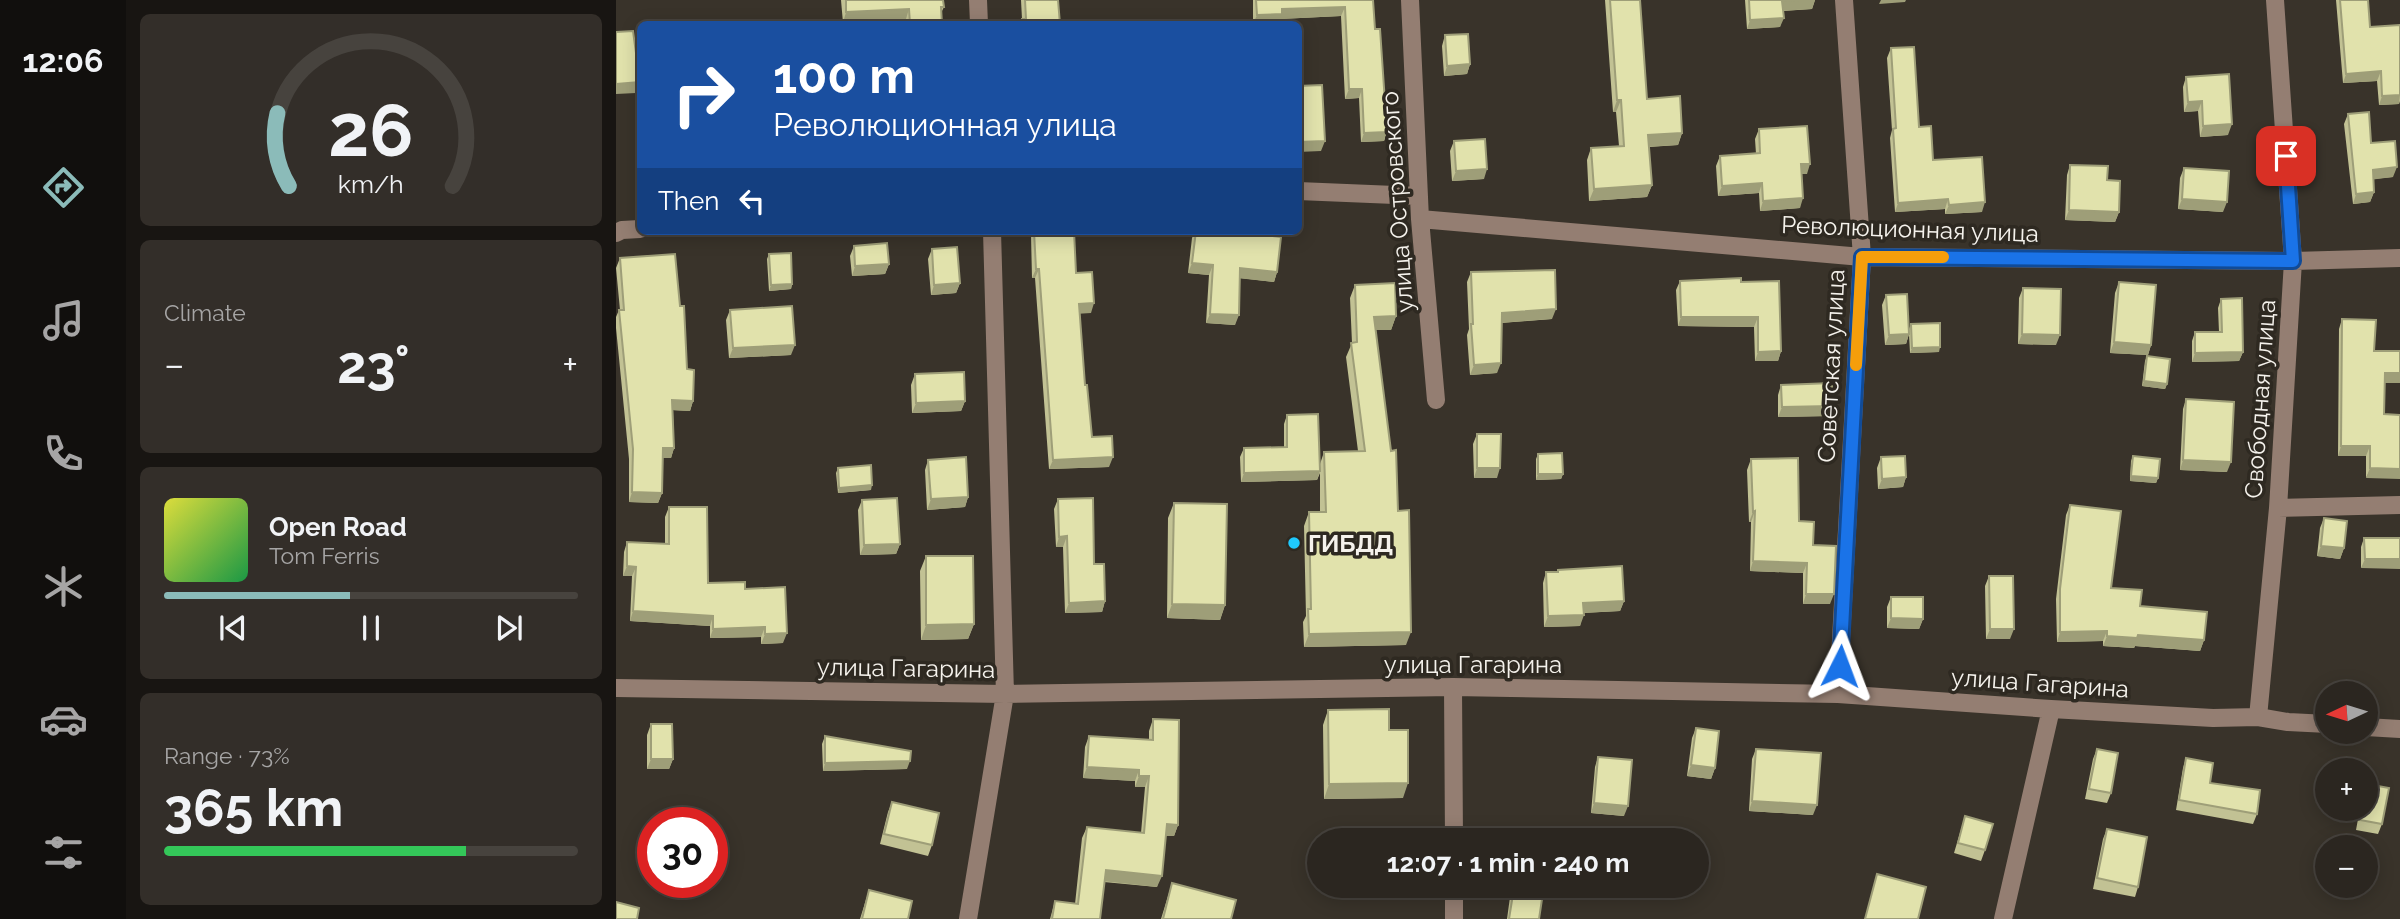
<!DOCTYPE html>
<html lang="en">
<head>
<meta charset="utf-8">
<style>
	body { margin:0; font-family:Raleway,sans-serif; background:#332e29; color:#f1f3f6; height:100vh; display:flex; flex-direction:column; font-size:26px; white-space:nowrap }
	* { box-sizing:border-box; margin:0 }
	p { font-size:23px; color:#a6a5a5 }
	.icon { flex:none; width:38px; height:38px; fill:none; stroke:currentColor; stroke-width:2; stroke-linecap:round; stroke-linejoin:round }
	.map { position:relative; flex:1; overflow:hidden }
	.details { display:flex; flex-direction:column; gap:14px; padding:14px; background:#181512; width:490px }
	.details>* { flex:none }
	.top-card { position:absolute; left:21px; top:21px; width:665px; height:214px; border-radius:10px; box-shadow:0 4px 18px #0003,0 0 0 2px #47433e; background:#1a4fa0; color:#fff; overflow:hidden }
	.needle { width:46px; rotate:266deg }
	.tools { position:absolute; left:1699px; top:681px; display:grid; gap:14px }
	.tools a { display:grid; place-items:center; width:63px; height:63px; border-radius:50%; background:#2b2620; box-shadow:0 4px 18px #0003,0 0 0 2px #47433e; font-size:35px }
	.speed { position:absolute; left:21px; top:807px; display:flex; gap:14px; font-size:35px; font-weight:700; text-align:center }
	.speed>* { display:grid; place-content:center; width:91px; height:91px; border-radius:50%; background:#2b2620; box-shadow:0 4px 18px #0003,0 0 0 2px #47433e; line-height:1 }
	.speed .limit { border:10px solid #d22; background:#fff; color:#111 }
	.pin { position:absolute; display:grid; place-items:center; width:60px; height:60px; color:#fff; margin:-30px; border-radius:14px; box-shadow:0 4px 10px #0006 }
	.me { position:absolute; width:77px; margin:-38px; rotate:3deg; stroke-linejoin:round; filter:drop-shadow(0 0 5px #0008) }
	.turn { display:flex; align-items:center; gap:24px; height:147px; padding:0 21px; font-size:32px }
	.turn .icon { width:91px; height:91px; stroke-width:2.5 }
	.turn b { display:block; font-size:49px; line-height:60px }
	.then { display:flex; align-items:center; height:66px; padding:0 21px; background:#0003; gap:14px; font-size:26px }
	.big { font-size:52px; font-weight:700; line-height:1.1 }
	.details .tile { flex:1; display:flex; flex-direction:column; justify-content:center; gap:10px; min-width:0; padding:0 24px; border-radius:10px; background:#332e29 }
	.details .dial { align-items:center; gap:0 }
	.dial svg { height:182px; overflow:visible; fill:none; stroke:#47433e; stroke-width:7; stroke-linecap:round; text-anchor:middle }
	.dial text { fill:#f1f3f6; stroke:none }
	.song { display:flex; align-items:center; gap:21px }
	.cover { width:84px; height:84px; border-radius:10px; background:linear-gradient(135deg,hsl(60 70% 55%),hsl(140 70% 35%)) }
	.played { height:7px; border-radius:4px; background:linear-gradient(90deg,#8bbbb9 45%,#47433e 45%) }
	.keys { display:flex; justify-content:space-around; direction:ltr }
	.heat { display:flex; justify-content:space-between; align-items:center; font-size:38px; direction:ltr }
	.charge { height:10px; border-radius:5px; background:linear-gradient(90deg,#34c759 73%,#47433e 0) }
	.trip { position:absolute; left:691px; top:828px; width:402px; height:70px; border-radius:35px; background:#2b2620; box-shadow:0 4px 18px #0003,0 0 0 2px #47433e; font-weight:700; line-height:70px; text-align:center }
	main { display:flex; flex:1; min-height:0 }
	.dock { display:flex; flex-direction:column; width:126px; justify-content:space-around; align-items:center; background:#110f0d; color:#a6a5a5 }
	.dock .icon { width:49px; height:49px }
	.dock .selected { color:#8bbbb9 }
	.dock b { font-size:32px; color:#f1f3f6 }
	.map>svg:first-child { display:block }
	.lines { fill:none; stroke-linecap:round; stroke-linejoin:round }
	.minor { stroke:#947e72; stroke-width:18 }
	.wall { fill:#c2c294 }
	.shaded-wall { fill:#9e9e78 }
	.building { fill:#e1e2ac; stroke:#9e9e78; stroke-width:2 }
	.route-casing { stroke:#114b97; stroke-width:18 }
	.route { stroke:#1a73e8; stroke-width:12 }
	.slow { stroke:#f59e0b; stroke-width:12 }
	.poi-dot { fill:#1fc9fd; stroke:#2e2921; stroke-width:2.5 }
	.labels { text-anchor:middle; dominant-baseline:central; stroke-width:7; stroke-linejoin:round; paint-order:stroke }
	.street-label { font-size:24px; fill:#f5f2ec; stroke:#2e2921 }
	.poi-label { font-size:24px; font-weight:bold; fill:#f5f2ec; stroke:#2e2921; text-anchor:start }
</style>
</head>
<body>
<main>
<nav class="dock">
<b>12:06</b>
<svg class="icon selected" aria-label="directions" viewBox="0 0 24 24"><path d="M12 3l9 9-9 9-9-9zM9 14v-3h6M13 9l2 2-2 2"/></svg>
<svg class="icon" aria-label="music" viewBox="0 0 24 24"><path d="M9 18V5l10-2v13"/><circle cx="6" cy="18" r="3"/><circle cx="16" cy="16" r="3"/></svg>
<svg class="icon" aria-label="phone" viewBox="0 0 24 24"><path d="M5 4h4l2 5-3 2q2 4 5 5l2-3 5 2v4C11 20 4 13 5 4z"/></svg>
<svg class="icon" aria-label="climate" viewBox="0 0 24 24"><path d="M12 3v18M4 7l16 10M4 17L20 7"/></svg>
<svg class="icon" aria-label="car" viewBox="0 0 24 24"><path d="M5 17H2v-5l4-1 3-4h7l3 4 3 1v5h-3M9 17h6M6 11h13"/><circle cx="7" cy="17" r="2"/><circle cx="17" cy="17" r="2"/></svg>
<svg class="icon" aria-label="filters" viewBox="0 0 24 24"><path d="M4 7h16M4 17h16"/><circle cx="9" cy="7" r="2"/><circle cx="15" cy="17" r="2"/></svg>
</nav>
<section class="details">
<div class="tile dial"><svg viewBox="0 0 100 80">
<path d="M14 69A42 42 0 1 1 86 69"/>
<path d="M14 69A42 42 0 0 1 9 37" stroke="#8bbbb9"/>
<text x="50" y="56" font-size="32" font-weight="700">26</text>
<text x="50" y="72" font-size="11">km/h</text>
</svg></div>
<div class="tile"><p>Climate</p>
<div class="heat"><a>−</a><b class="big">23°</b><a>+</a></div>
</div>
<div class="tile">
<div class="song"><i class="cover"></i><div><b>Open Road</b><p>Tom Ferris</p></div></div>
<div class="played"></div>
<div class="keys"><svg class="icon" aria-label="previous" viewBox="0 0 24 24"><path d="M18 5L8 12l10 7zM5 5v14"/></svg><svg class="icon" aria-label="pause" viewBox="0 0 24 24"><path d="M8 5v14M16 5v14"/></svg><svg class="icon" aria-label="next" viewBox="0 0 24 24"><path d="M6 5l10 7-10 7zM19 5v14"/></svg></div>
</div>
<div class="tile"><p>Range · 73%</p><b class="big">365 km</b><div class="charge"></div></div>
</section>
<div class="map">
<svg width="1784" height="919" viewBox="0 0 1784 919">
	<rect width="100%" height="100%" fill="#39332a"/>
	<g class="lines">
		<path class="minor" d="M362,0L363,24
			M794,0L804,219L820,400
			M682,191L803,196
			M804,219L1246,257L1677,261L1784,258
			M0,233L6,230L24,229
			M1662,508L1784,505
			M837,687L838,840
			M0,688L389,694L837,687L1222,694L1435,709L1597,718L1642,717L1672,722L1712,724
			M1222,694L1246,257L1228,0
			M1642,717L1662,508L1677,261L1659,0
			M1750,727L1784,729
			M838,886V919
			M352,919L389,694L376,231
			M1387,919L1435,709"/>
	</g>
	<path class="wall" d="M225,0H327L328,7L325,13L326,24H290V19L227,23Z
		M405,0H442L444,24H404L406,19Z
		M637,0H757L759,29L771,132L768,141L745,142L743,98L729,99L725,16L664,19L663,23L637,24Z
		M989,0H1024L1031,99L1066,133L1062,145L1033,147L1036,185L1031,197L973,201L971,160L975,148L1003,146L1000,112H997Z
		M1129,0H1199L1196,9L1167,11L1164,27L1131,29Z
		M1720,0H1752L1754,27L1784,25V101L1783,104L1763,105L1761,81L1727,83Z
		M829,35L854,64L851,74L828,76L826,46Z
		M1275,48L1303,127L1317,160L1366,212L1329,214V209L1279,212L1274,138L1276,130L1271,58Z
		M1570,77L1612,135L1584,137L1582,111L1568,112L1567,87Z
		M1732,114L1755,143L1777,177L1757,179L1758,192L1754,202L1737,204L1728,124Z
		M1143,129L1191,174H1186L1184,208L1144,211L1143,193L1102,196L1100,166L1104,156L1140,154L1139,139Z
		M838,141L868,179L836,181L834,151Z
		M1454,165L1491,180L1503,212L1499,222L1449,220L1451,175Z
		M1568,168L1607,212L1562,209L1564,178Z
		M416,231H418L460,273L475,313H464L469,385L476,437L493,467L433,469L419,278H416L415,235Z
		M579,231H608L661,272L658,282L624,278L619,325L590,323L593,275L572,273L576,238Z
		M238,246L273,264L269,274L236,276L234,256Z
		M316,249L344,283L340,293L315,295L312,259Z
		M153,254L176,284L175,289L153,291L151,259Z
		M4,258L71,369L77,401L74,411L57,410L58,448L55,458H46V493L42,503L13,502V459L0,328V317L3,310H4L0,268Z
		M855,272L936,319L885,323L881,373L854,375L851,335L853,329L851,282Z
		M1064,281L1125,282L1165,351L1162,361H1139L1138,327L1062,326L1060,290Z
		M1503,282L1535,345L1532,355L1494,353L1499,293Z
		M739,285L780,316L775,330H760L782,511L790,645L688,647L687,622L690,616L688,526L693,512H704V473L701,480L625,482L624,457L628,448L668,447V424L671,415L704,464L708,452L742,451L730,357L736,343L734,298Z
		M1407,288L1440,345L1402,344L1403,298Z
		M1270,295L1293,329L1295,324L1323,352L1294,353L1293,334L1290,344L1269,345L1266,305Z
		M1605,299L1627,352L1623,361L1576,362V341L1579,332H1603L1602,308Z
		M114,310L175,355L113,358L110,320Z
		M1726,319L1758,351L1769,383L1768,414L1784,415L1750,478V456H1722L1723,329Z
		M1531,356L1551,384L1549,389L1526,386L1529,361Z
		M299,374L349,401L345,411L296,413L295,385Z
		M1165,385L1213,416L1162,417V395Z
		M1570,399L1611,472L1564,470L1567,409Z
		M861,434L881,478H858L857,444Z
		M922,454L947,474L945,479L920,480V459Z
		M1517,456L1542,478L1540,483L1514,481L1515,461Z
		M1265,457L1290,477L1287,487L1262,489L1261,468Z
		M1135,459L1183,521L1197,545L1214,604H1187V573L1134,571L1135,522H1133L1131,470Z
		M312,460L352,497L349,507L311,510L309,470Z
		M222,468L255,490L222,493L220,473Z
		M442,499L489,601L486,612L449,613L447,547H440L438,509Z
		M246,500L284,544L280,554L244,555L242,510Z
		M558,503L609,605L604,620L551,618L552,518Z
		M1454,505L1495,588L1524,606L1588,640L1584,651L1519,646L1518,648L1487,646V641L1441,642L1440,599L1450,515Z
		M53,507L92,583L129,589L167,643L145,644V637L94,638V626L14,621L16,576H7L8,552L11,542L49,544V517Z
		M1708,518L1728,548L1724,559L1701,556L1704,528Z
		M1748,538H1784L1745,568V547Z
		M310,556L358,624L352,639L305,640L304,571Z
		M942,570L1008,601L1004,611L967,613L964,626L928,627L927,583L930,572H941Z
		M1373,576L1394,639H1370L1369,586Z
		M1275,597L1307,619L1303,629L1271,628V607Z
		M712,710L773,730L787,798L708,799L707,725Z
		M537,719L562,825L558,836H550L541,887L488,882L484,919H434L439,901L459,904L466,838L471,827L525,833L529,787H519V781L467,778L469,747L473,736L533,740V731Z
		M35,724L57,759L53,769H31V735Z
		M1080,728L1099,768L1095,779L1071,776L1076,738Z
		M209,736L291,769L207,771L206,744Z
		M1140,749L1197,815L1133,811L1136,759Z
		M1481,749L1495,793L1491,803L1469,799L1477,759Z
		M982,757L1008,816L975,813L979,767Z
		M1570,758L1594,783L1641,814L1637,824L1560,810L1567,768Z
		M276,802L316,845L312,856L264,844L272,812Z
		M1744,808H1750L1766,824L1762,834L1740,830Z
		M1349,816L1369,850L1365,861L1338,853Z
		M1491,829L1522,887L1519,897L1477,889L1487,839Z
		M556,883L615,919H545Z
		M887,886H928L923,919H891L894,897L885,896Z
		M253,890L292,919H244Z"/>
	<path class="shaded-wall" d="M1184,0H1199L1196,9L1163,11L1166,1Z
		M1265,0H1290L1289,2L1263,4Z
		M729,7L725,16L664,19L663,23L637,24L641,15L666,9Z
		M293,9L290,19L227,23L230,12Z
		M1168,18L1164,27L1131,29L1134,20Z
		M854,64L851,74L828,76L831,66Z
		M1765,71L1761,81L1727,83L1730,74Z
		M24,82L20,93L0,94V84Z
		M733,89H746L743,98L729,99Z
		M1784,95L1783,104L1763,105L1766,96Z
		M1001,100H1005L1000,112H997Z
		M1586,101L1582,111L1568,112L1572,102Z
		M1616,124L1612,135L1584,137L1587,126Z
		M771,132L768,141L745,142L748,133Z
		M1066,133L1062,145L1028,147L1032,135Z
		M709,141L705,151L682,152V142Z
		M1185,164H1194L1191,174H1181Z
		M1781,167L1777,177L1753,180L1757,170Z
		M871,169L868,179L836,181L840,171Z
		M1146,183L1143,193L1102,196L1106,186Z
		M1036,185L1031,197L973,201L978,189Z
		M1758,192L1754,202L1737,204L1740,194Z
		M1187,198L1184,208L1144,211L1147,201Z
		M1332,199L1329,209L1279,212L1282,203Z
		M1566,199L1611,202L1607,212L1562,209Z
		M1369,202L1366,212L1329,214L1333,205Z
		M1453,210L1503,212L1499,222L1449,220Z
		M576,263L597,265L593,275L572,273Z
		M273,264L269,274L236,276L239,266Z
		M624,268L661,272L658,282L621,278Z
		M420,269H423L419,278H416Z
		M344,283L340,293L315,295L318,285Z
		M176,284L175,289L153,291L155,285Z
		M478,303L475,313L459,314L463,304Z
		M940,309L936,319L882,323L886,313Z
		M594,314L623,315L619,325L590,323Z
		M780,316L775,330H753L758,317Z
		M1065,317H1142L1138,327L1062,326Z
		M1293,334L1290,344L1269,345L1273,335Z
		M1406,334L1444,335L1440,345L1402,344Z
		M1498,342L1535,345L1532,355L1494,353Z
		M179,345L175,355L113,358L117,348Z
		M1324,347L1323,352L1294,353L1296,348Z
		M1165,351L1162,361H1139L1142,352Z
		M1627,352L1623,361L1576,362L1579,353Z
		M885,363L881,373L854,375L858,365Z
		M1769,373H1784V383H1765Z
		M1528,381L1551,384L1549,389L1526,386Z
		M56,400L77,401L74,411L53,410Z
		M349,401L345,411L296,413L300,403Z
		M1216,406L1213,416L1162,417L1166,407Z
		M1725,446H1754L1750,456H1722Z
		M47,448H58L55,458H43Z
		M497,457L493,467L433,469L437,460Z
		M1567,460L1615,462L1611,472L1564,470Z
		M861,468H884L881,478H858Z
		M1754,468L1784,469V479L1750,478Z
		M704,471L701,480L625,482L628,473Z
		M922,474H947L945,479L920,480Z
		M1515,476L1542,478L1540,483L1514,481Z
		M1290,477L1287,487L1262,489L1266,479Z
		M256,485L255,490L222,493L223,488Z
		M16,492L46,493L42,503L13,502Z
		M352,497L349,507L311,510L315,499Z
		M1139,511L1135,522H1133L1137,512Z
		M451,536L447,547H440L443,537Z
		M284,544L280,554L244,555L248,545Z
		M1705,546L1728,548L1724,559L1701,556Z
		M1749,559H1784V569L1745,568Z
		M1137,561L1191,563L1187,573L1134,571Z
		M11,566L20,567L16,576H7Z
		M1190,594H1218L1214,604H1187Z
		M489,601L486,612L449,613L453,603Z
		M1008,601L1004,611L964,613L967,603Z
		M556,604L609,605L604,620L551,618Z
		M17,611L97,616L94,626L14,621Z
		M968,615L964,626L928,627L932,616Z
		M1275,618L1307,619L1303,629L1271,628Z
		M358,624L352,639L305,640L310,625Z
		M149,627L145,637L94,638L97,629Z
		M1374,629H1398L1394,639H1370Z
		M1491,631L1487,641L1441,642L1444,632Z
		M795,632L790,645L688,647L693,634Z
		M171,633L167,643L145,644L149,634Z
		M1522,635L1588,640L1584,651L1519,646L1518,648L1487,646L1491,636Z
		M35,759H57L53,769H31Z
		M294,761L291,769L207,771L209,763Z
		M1075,765L1099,768L1095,779L1071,776Z
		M471,767L523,770L519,781L467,778Z
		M523,776H533L529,787H519Z
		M792,783L787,798L708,799L713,784Z
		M1136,801L1201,805L1197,815L1133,811Z
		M978,803L1012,806L1008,816L975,813Z
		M551,824L562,825L558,836H547Z
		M490,870L546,876L541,887L486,881Z"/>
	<path class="building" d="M230,0H327L328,7H325L326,24H294L293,9L230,12Z
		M409,0H442L444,24H406V19H410Z
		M640,0H757L759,29H764L771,132L748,133L746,89H733L729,7L666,9V14L641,15Z
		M994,0H1024L1031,99L1064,96L1066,133L1032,135L1036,185L978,189L975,148L1008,146L1005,100H1001Z
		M1133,0H1184L1166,1L1168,18L1134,20Z
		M1724,0H1752L1754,27L1784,25V95L1766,96L1765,71L1730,74Z
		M17,31L24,82L0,84V32Z
		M852,34L854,64L831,66L829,35Z
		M1298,47L1303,127L1315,126L1317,160L1366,157L1369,202L1333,205L1332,199L1282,203L1277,129L1280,128L1275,48Z
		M1613,74L1616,124L1587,126L1586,101L1572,102L1570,77Z
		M706,85L709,141L682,142V86Z
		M1753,112L1755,143L1779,141L1781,167L1757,170L1758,192L1740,194L1732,114Z
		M1191,126L1194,164H1185L1187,198L1147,201L1146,183L1106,186L1104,156L1144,153L1143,129Z
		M869,139L871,169L840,171L838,141Z
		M1454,165L1492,166L1491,180L1504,181L1503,212L1453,210Z
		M1568,168L1613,171L1611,202L1566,199Z
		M418,231H458L460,273L476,272L478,303L463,304L469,385H471L476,437L496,436L497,457L437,460L423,269H420Z
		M580,231H608L665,237L661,272L624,268L623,315L594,314L597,265L576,263Z
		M271,243L273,264L239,266L238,246Z
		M341,247L344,283L318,285L316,249Z
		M175,253L176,284L155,285L153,254Z
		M59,254L64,306H68L71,369L78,370L77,401L56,400L58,448H47L46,493L16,492L17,449L3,310H8L4,258Z
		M939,270L940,309L886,313L885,363L858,365L855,324H857L855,272Z
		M1125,278V282L1163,281L1165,351L1142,352V317H1065L1064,281Z
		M1503,282L1540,285L1535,345L1498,342Z
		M779,283L780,316L758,317L775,451L780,450L782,511L793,510L795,632L693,634L692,609H695L693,512H710L708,452L749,451L735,343L741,342L739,285Z
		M1407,288L1445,289L1444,335L1406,334Z
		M1291,294L1293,334L1273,335L1270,295Z
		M1626,298L1627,352L1579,353V332H1606L1605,299Z
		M176,306L179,345L117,348L114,310Z
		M1726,319L1760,320L1758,351H1784V373H1769L1768,414L1784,415V469L1754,468V446H1725Z
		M1324,323V347L1296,348L1295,324Z
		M1531,356L1554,359L1551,384L1528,381Z
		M348,372L349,401L300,403L299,374Z
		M1216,383V406L1166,407L1165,385Z
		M1570,399L1618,402L1615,462L1567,460Z
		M702,414L704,471L628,473V448L671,447V415Z
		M861,434H885L884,468H861Z
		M946,453L947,474H922V454Z
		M1289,456L1290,477L1266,479L1265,457Z
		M1517,456L1544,459L1542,478L1515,476Z
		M350,457L352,497L315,499L312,460Z
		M1182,458L1183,521L1198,522L1197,545L1220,546L1218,594H1190L1191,563L1137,561L1139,511L1137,512L1135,459Z
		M255,465L256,485L223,488L222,468Z
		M281,498L284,544L248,545L246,500Z
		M477,498L478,564H488L489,601L453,603L451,536L443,537L442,499Z
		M558,503L611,504L609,605L556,604Z
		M1454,505L1505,511L1495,588L1526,590L1524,606L1591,612L1588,640L1522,635L1521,638L1491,636V631L1444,632V589Z
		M53,507H91L92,583L129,582V589L169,587L171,633L149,634V627L97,629V616L17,611L20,567L11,566V542L53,544Z
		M1708,518L1731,521L1728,548L1705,546Z
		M1748,538H1784V559H1749Z
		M310,556H357L358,624L310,625Z
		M1006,566L1008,601L967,603L968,615L932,616L930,572H942V570Z
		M1373,576H1397L1398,629H1374Z
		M1275,597H1307V619L1275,618Z
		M773,709V730H792V783L713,784L712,710Z
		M537,719L563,720L562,825L551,824L546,876L490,870L484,919H436L439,901L462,904L471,827L528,833L533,776H523V770L471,767L473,736L537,740Z
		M35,724H56L57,759H35Z
		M1080,728L1103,731L1099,768L1075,765Z
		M209,736L295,751L294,761L209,763Z
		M1140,749L1205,753L1201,805L1136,801Z
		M1481,749L1502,753L1495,793L1473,789Z
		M982,757L1016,760L1012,806L978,803Z
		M1570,758L1597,763L1594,783L1644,790L1641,814L1563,800Z
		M1751,784L1773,788L1766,824L1744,820L1746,808H1750Z
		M276,802L323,813L316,845L268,834Z
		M1349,816L1377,824L1369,850L1342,843Z
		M900,829L938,835L939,832L963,836L962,840H898Z
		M1491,829L1531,837L1522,887L1481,878Z
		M1261,874L1310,887L1302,919H1249Z
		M556,883L620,900L615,919H547Z
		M889,886H928L923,919H893L898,888Z
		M253,890L296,901L292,919H246Z
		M0,902L23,908L21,919H0Z"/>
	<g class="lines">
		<g class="route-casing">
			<path id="route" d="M1224,666L1246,257L1677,261L1670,156"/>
		</g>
		<use href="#route" class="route"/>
		<path class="slow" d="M1240,365L1246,257H1327"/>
	</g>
	<circle class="poi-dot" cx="678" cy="543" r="7"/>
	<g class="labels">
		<g class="street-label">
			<text transform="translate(781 202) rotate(-94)">улица Островского</text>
			<text transform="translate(1294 229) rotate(2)">Революционная улица</text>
			<text transform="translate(1215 366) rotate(-87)">Советская улица</text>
			<text transform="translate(1644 399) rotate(-86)">Свободная улица</text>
			<text x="857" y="664">улица Гагарина</text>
			<text transform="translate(290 668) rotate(1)">улица Гагарина</text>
			<text transform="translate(1424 683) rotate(4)">улица Гагарина</text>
		</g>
		<g class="poi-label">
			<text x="692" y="543">ГИБДД</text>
		</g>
	</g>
</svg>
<div class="tools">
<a><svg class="needle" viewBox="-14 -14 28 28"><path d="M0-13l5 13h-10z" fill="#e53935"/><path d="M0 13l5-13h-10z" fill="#a6a5a5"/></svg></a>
<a>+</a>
<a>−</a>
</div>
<div class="speed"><div class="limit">30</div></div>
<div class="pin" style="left:1670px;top:156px;background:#d93025"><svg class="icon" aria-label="arrive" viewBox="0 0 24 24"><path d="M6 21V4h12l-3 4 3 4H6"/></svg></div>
<svg class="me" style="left:1224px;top:666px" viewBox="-20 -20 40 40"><path d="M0-17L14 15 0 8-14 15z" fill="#1a73e8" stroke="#fff" stroke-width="4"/></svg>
<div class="trip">12:07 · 1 min · 240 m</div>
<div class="top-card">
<div class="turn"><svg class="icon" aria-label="right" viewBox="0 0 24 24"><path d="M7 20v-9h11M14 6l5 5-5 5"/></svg><div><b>100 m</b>Революционная улица</div></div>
<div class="then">Then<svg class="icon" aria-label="left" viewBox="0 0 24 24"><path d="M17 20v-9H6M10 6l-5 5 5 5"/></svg></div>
</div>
</div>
</main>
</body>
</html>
